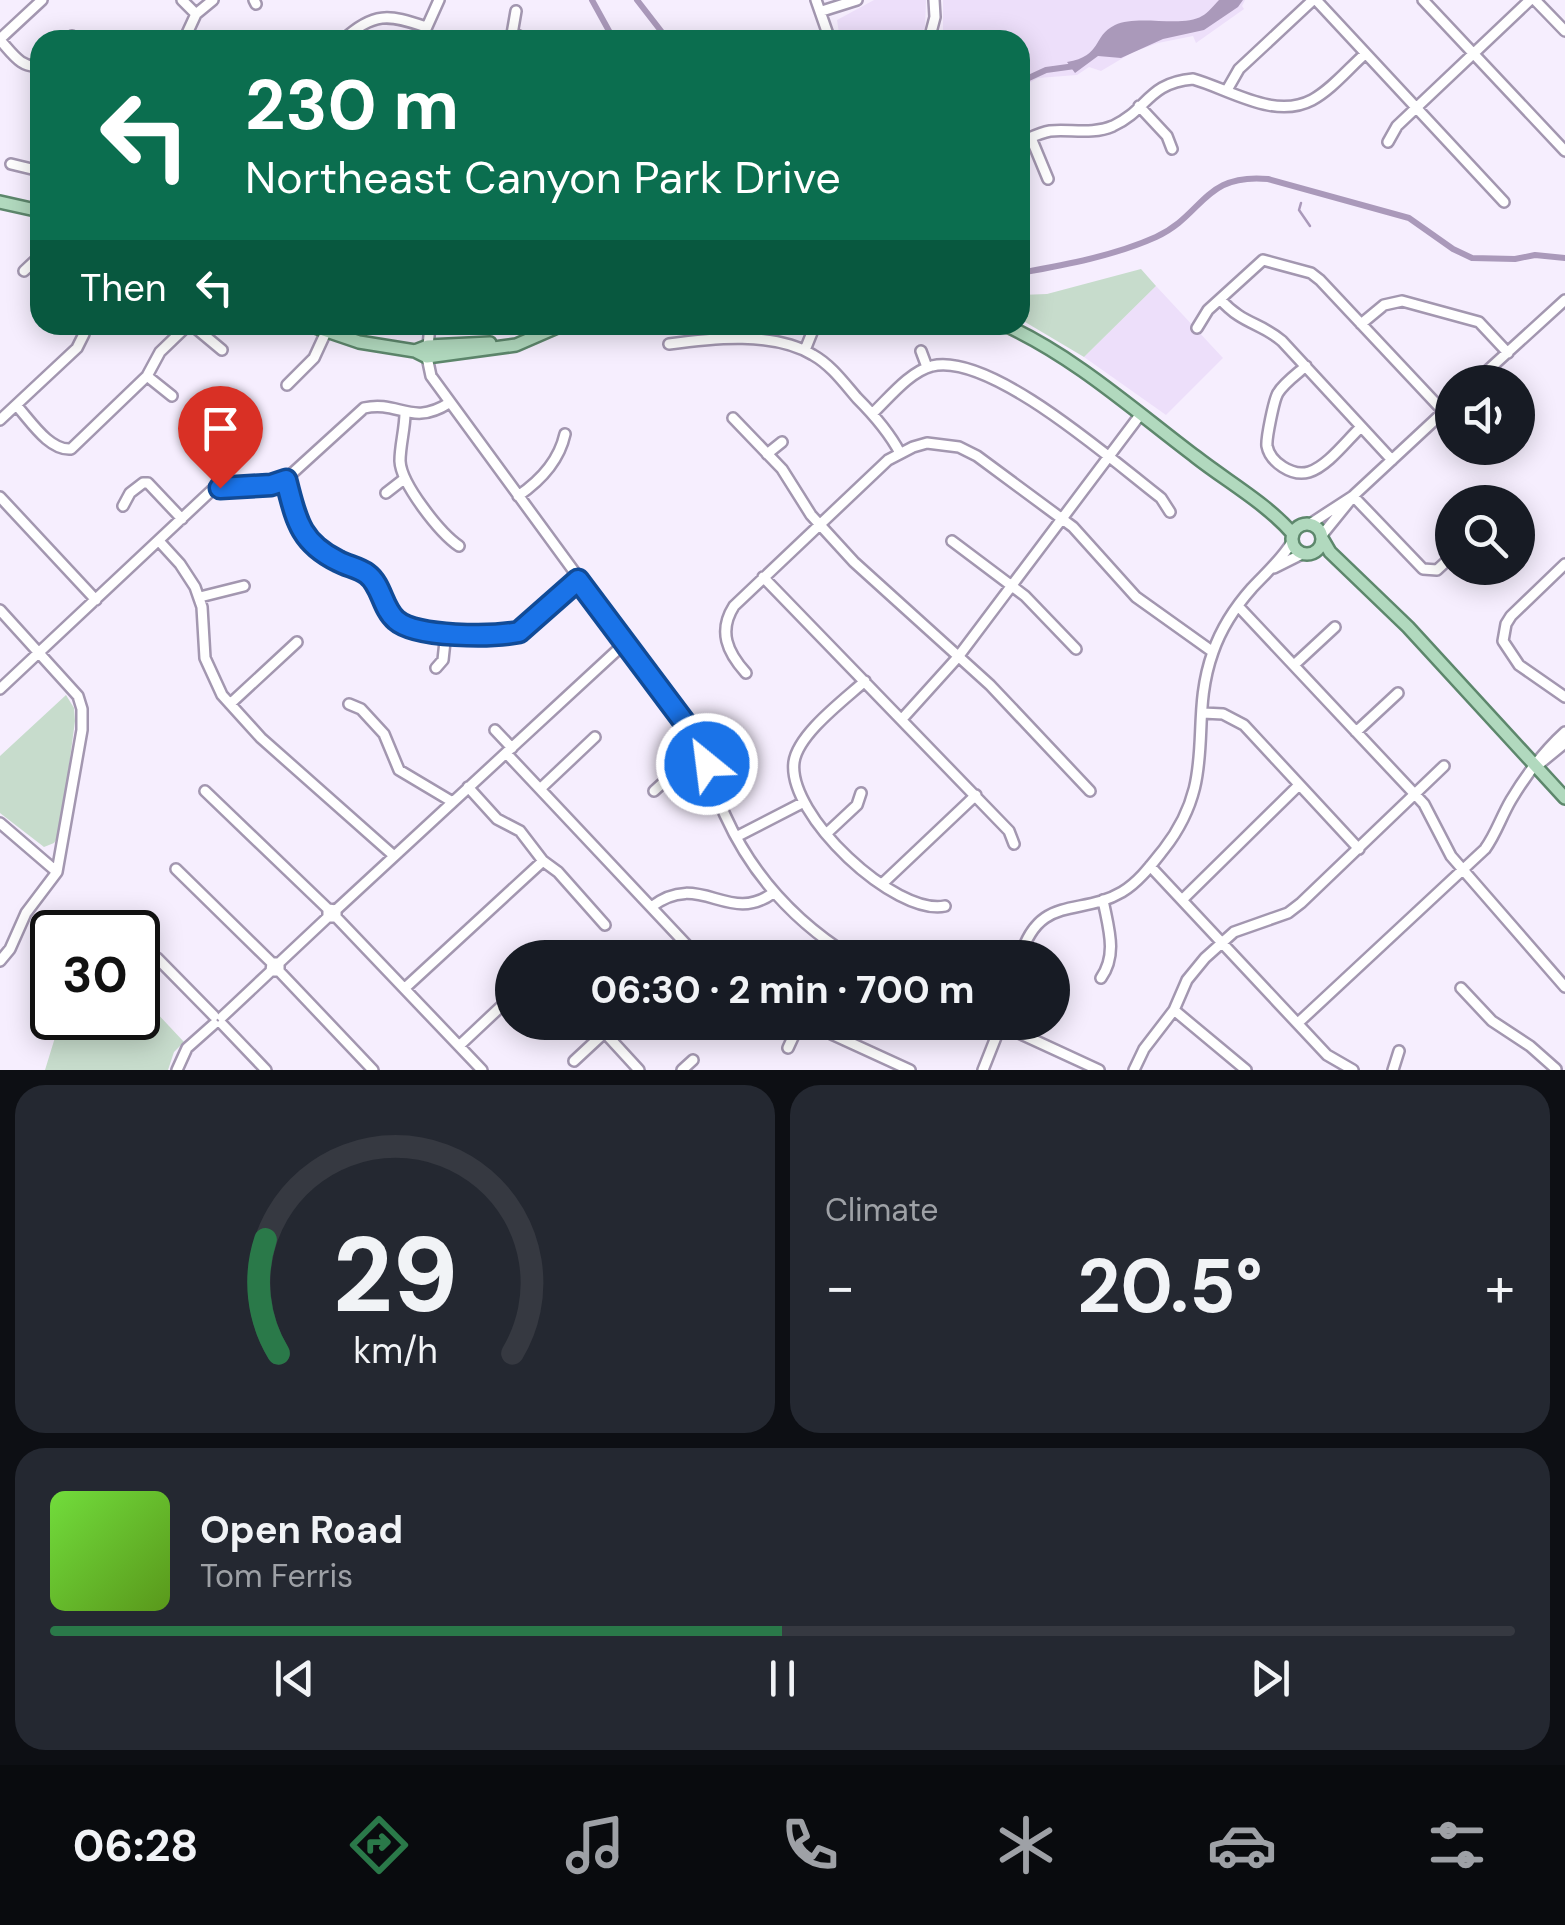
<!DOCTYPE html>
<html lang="en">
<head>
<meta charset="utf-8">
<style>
	body { margin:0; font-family:"DM Sans",sans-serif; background:#242831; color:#f1f3f6; height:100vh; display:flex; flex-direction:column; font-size:38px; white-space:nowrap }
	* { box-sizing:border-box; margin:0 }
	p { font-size:32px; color:#9ea1a6 }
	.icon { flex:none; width:55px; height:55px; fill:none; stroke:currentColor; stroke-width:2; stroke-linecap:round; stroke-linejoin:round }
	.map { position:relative; height:1070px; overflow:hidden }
	.sheet { display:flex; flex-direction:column; gap:15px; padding:15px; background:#0d0f14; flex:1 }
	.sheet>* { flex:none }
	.hud { position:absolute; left:30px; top:30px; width:1000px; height:305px; border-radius:30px; box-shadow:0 5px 25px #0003; background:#0b6e4f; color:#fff; overflow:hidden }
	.tools { position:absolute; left:1435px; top:365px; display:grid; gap:20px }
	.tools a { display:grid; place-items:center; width:100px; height:100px; border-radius:50%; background:#171b24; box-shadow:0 5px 25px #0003; font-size:50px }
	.speed { position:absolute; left:30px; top:910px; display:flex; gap:20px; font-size:50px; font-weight:700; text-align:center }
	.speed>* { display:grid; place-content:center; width:130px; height:130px; border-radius:50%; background:#171b24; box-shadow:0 5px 25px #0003; line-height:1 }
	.speed .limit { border:5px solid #111; border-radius:15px; background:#fff; color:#111 }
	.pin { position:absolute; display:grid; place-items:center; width:85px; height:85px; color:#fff; margin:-102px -42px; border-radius:50% 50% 50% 0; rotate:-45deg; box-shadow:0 0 10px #0007 }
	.pin .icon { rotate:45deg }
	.me { position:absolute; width:110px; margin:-55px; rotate:331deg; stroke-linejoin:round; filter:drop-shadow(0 0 8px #0008) }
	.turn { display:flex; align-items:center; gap:35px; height:210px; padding:0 50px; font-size:45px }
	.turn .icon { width:130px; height:130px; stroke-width:2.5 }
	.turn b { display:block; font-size:70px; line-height:85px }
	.then { display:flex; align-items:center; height:95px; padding:0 50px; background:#0003; gap:20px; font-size:38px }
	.big { font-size:75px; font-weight:700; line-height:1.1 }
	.sheet .tile { flex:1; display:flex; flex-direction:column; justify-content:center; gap:15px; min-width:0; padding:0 35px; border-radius:30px; background:#242831 }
	.sheet .dial { align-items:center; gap:0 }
	.dial svg { height:260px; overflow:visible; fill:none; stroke:#363941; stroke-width:7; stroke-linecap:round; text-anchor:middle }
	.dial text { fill:#f1f3f6; stroke:none }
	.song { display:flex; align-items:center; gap:30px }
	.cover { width:120px; height:120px; border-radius:15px; background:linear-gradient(135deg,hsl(100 70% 55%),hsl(90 70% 35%)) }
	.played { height:10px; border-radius:5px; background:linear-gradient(90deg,#2a7949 50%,#363941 50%) }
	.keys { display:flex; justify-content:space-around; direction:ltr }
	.heat { display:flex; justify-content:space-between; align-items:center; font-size:55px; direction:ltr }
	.sheet .tiles { flex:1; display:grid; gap:15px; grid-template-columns:1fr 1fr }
	.tile:last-child { grid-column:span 2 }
	.trip { position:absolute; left:495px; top:940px; width:575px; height:100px; border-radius:50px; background:#171b24; box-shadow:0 5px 25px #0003; font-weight:700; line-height:100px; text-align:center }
	.menu { display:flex; height:160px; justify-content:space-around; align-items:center; background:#090b0e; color:#9ea1a6 }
	.menu .icon { width:70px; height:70px }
	.menu .on { color:#2a7949 }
	.menu b { font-size:45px; color:#f1f3f6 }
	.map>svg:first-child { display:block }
	.built { fill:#eddffa }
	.green { fill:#c7dccc }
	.water { fill:#aa99ba }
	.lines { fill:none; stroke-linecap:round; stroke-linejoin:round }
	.stream { stroke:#aa99ba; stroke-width:2.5 }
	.canal { stroke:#aa99ba; stroke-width:6 }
	.minor-casing { stroke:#a397b0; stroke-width:14 }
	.major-casing { stroke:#5d876c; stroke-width:16 }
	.minor { stroke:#fff; stroke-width:9 }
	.major { stroke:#b1d9be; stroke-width:11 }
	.route-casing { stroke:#114b97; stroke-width:25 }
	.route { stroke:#1a73e8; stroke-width:18 }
</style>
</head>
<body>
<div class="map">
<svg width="1565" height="1070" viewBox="0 0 1565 1070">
	<rect width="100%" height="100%" fill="#f6eefe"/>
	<path class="built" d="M874,0H926L925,28L914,40H840L837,20Z
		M943,0H1245L1242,6L1244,9L1196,43L1193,36L1158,43L1133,52L1101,71L1089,67L1077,75L1038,78L1020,88V40H943Z
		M1156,286L1223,358L1166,415L1084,357Z"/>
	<path class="green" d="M1141,269L1156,286L1084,357L1020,319V295L1047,294Z
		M66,695L74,708L75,721L60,834L54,843L44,847L0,813V756Z
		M138,993L184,1042L174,1052L168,1070H45L61,1018H138Z"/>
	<path class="water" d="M1219,0H1243L1238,7L1204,30L1163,39L1121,58L1098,56L1075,73L1067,62C1103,56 1092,36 1115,25C1137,14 1183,28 1202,16C1208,13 1214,5 1219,0Z"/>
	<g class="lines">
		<path class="stream" d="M1301,203L1299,210L1310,226"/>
		<path class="canal" d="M592,0L614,40
			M637,0L668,40
			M1020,82L1046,70L1075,66
			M1020,273C1064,265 1114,256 1156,237C1204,215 1203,173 1268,179L1409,218L1453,249L1472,258L1515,259L1535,255L1565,258"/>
		<g class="minor-casing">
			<path id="minor" d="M182,0L196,14
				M254,0L256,4
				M816,0L830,40
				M1316,0L1504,202
				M1423,0L1565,151
				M1535,0L1565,31
				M822,11L857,0
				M514,34L528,40
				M0,39L42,0
				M0,40C12,53 22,70 40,65
				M68,40L72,36
				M184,40L196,14L213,0
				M343,40C373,12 389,14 426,27
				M421,40L439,0
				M511,40L516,11
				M929,40L935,17L934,0
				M1227,90L1239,69L1313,0
				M1139,106L1167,136L1172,149
				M1031,138L1048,179
				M1020,142C1030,138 1039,133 1050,131C1071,129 1092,135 1113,126C1148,110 1147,83 1193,79C1229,89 1274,120 1312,100C1332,89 1348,69 1365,54
				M1388,142L1397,126L1530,0
				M11,164L40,171
				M24,271L40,256
				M1220,299C1243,325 1260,322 1282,341L1392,460
				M1361,324L1384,305L1402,301L1479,322L1508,353
				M192,325L222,350
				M430,325L427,357L431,376L685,723C702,753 711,784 725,815C753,877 796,923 853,958
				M1197,328L1208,310L1263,260L1311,273L1320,280L1444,412
				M669,344C712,338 774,331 813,355C831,365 844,383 857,398C874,415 889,432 900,453
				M805,350L815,325
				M921,351L927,367
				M1306,366C1297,374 1284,383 1278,393C1274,399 1266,439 1267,446C1270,462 1292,477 1309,472C1328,466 1347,440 1361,427
				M147,376L172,396
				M1475,382L1565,300
				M287,385L314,358L326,332
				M16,405C30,420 49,451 71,449L147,376L160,352L188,325
				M405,413C405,429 400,445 400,461C401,484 440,533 459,546
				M872,414C889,398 909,372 932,366C991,352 1114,462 1161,498L1170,512
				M733,418L782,469L811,515L854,562L990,685L1090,791
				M0,420L77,348L84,334
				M767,454L782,442
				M286,479C296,518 299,542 338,561C347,566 359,568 367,574C381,585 382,608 396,620C416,638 493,637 519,632L578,579
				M386,493L404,479
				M518,496C540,481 559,461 565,434
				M1353,496L1423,569L1437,570L1452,556
				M0,497L96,600
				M123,506L130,493L143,483H148L182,519
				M1310,524L1353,496L1452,404
				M1322,535L1352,498
				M159,541L180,564L195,587L202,607L205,658L222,695L261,738L393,855
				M952,541L1025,596L1076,649
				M1565,564L1511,616L1506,624L1503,641L1519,665L1565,697
				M1274,568L1302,554
				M763,577L1009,831L1014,844
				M200,597L244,586
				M1238,606L1424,804L1451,856L1565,987
				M0,610L78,696L82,709V730L57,872L26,913L10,949L0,961
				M1294,665L1335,627
				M436,668L443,660L446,632
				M746,673C727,652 718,631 734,606L888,460L913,447L927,443L959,447L977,456L1073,527L1136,597L1213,652
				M865,681C844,700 798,734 794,762C787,815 895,916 945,906
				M0,689L211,491C234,481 262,489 286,479L364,408C399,400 411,427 449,403
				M230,704L297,642
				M349,704L361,709L384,734L399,770L451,801
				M1203,713L1223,714L1244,725L1359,849
				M902,719L958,657L1140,415
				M495,730L512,748
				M1356,732L1398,693
				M506,753L699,958
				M1538,765L1565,743
				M540,789L595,737
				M205,791L328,909
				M654,791L700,749
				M0,823L57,872
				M826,834L857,805L861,793
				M736,837L804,802
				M543,861L558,872L605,925
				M1150,866L1327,1055L1353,1070
				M176,869L272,963
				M882,884L976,795
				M1183,899L1299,785
				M651,907C700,869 728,926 773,893
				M336,910L328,909V917H336V910L625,643
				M336,917L482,1070
				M157,958L214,1016
				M1020,958C1039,893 1080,917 1122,892C1139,882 1152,864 1164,849C1220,777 1187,724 1213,652C1221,629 1236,606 1252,588C1266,573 1282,559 1292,542
				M279,963H272L271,971H279V963L328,917
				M279,971L373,1070
				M1101,978C1118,954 1108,927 1103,900
				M405,988L543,861L520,831L497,819L468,787
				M1461,988L1492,1021L1530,1046L1556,1069
				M1174,1010L1246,1070
				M222,1017L271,971
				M805,1022L910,1070
				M995,1022L1099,1070
				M1298,1023L1485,849C1496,834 1501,817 1511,800C1526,775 1543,752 1565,732
				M222,1024L266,1070
				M605,1033L639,1070
				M459,1046L510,998
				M788,1048L800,1022
				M574,1061L616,1022
				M177,1070L187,1048L214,1024
				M682,1070L693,1060
				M983,1070L1002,1022
				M1134,1070L1144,1049L1174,1010L1187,980L1205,958L1234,932L1288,913L1301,903L1444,766
				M1393,1070L1399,1051"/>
		</g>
		<g class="major-casing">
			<path id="major" d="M0,202L40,211
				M309,325L359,342L415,351L427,357L516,345L562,325
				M1005,325C1075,357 1135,411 1196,457C1228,482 1266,503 1293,534
				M415,351L428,346L490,343
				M1292 539a15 15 0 1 1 30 0a15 15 0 1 1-30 0Z
				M1323,540L1330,552L1408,627L1565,798"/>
		</g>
		<use href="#minor" class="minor"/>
		<use href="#major" class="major"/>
	</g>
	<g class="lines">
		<g class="route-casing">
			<path id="route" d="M220,488L271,485L286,480C296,518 299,542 338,561C347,566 359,568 367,574C382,585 382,608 396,620C416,638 493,637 519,632L578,580L685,723L707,764"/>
		</g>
		<use href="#route" class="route"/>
	</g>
</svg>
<div class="tools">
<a><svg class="icon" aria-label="sound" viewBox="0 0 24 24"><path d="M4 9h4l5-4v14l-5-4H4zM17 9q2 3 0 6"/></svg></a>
<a><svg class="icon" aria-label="search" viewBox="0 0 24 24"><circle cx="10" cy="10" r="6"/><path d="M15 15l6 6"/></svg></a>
</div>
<div class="speed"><div class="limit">30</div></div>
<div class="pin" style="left:220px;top:488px;background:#d93025"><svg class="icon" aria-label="arrive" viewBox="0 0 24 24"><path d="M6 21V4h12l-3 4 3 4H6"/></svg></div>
<svg class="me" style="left:707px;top:764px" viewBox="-20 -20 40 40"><circle r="17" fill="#1a73e8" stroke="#fff" stroke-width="3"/><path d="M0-11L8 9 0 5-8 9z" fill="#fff"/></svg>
<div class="trip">06:30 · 2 min · 700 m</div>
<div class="hud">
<div class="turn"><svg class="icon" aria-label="left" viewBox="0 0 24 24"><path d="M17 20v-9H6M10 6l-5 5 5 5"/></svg><div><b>230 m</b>Northeast Canyon Park Drive</div></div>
<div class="then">Then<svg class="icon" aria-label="left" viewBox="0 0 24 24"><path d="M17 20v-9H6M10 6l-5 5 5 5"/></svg></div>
</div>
</div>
<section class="sheet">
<div class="tiles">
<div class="tile dial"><svg viewBox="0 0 100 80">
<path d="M14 69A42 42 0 1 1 86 69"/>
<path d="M14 69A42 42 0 0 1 10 34" stroke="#2a7949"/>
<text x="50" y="56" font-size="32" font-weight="700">29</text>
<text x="50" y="72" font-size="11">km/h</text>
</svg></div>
<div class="tile"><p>Climate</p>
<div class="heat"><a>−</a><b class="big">20.5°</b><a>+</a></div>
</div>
<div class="tile">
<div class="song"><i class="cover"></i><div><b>Open Road</b><p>Tom Ferris</p></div></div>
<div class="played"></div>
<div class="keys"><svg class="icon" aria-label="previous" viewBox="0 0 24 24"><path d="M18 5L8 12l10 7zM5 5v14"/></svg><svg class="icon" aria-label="pause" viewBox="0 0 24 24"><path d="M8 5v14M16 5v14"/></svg><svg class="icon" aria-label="next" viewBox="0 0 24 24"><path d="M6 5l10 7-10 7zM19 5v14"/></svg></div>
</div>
</div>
</section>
<nav class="menu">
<b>06:28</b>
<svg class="icon on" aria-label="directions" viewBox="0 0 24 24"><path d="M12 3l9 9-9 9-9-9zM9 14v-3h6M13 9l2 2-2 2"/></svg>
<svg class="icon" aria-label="music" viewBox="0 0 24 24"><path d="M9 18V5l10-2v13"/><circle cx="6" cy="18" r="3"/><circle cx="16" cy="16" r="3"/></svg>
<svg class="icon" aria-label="phone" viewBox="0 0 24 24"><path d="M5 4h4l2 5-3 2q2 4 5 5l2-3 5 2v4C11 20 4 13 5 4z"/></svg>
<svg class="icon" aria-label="climate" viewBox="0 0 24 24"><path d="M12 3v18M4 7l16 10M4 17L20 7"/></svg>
<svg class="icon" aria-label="car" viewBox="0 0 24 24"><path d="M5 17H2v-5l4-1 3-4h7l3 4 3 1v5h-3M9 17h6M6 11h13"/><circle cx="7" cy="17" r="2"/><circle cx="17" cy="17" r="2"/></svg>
<svg class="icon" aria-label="filters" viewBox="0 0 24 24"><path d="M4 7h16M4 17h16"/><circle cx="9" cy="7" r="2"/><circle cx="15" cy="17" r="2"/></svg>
</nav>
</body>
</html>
